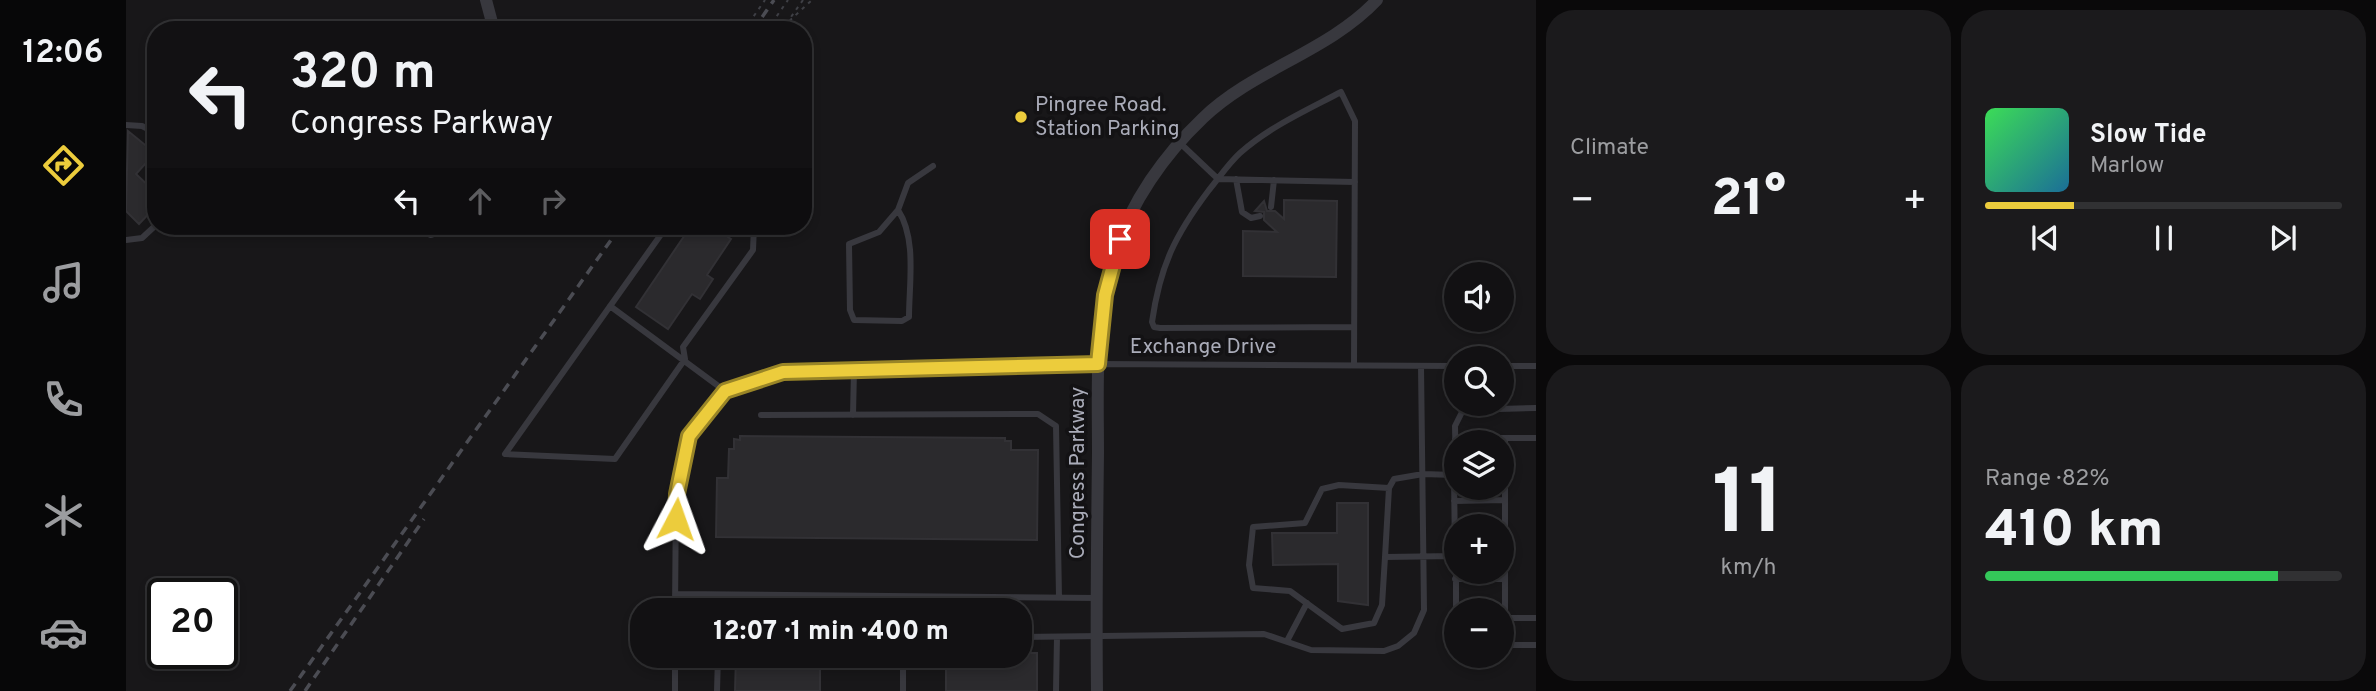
<!DOCTYPE html>
<html lang="en">
<head>
<meta charset="utf-8">
<style>
	body { margin:0; font-family:Overpass,sans-serif; background:#1b1a1c; color:#f1f3f6; height:100vh; display:flex; flex-direction:column; font-size:26px; white-space:nowrap }
	* { box-sizing:border-box; margin:0 }
	p { font-size:23px; color:#9c9da0 }
	.icon { flex:none; width:38px; height:38px; fill:none; stroke:currentColor; stroke-width:2; stroke-linecap:round; stroke-linejoin:round }
	.map { position:relative; flex:1; overflow:hidden }
	.drawer { display:flex; flex-direction:column; gap:10px; padding:10px; background:#0a090a; width:840px }
	.drawer>* { flex:none }
	.banner { position:absolute; left:21px; top:21px; width:665px; height:214px; border-radius:28px; box-shadow:0 4px 10px #0003,0 0 0 2px #313133; background:#121113; color:#f1f3f6; overflow:hidden }
	.tools { position:absolute; left:1318px; top:262px; display:grid; gap:14px }
	.tools a { display:grid; place-items:center; width:70px; height:70px; border-radius:50%; background:#121113; box-shadow:0 4px 10px #0003,0 0 0 2px #313133; font-size:35px }
	.speed { position:absolute; left:21px; top:578px; display:flex; gap:14px; font-size:35px; font-weight:700; text-align:center }
	.speed>* { display:grid; place-content:center; width:91px; height:91px; border-radius:50%; background:#121113; box-shadow:0 4px 10px #0003,0 0 0 2px #313133; line-height:1 }
	.speed .limit { border:4px solid #111; border-radius:10px; background:#fff; color:#111 }
	.pin { position:absolute; display:grid; place-items:center; width:60px; height:60px; color:#fff; margin:-30px; border-radius:14px; box-shadow:0 4px 10px #0006 }
	.me { position:absolute; width:77px; margin:-38px; rotate:4deg; stroke-linejoin:round; filter:drop-shadow(0 0 5px #0008) }
	.turn { display:flex; align-items:center; gap:24px; height:147px; padding:0 28px; font-size:32px }
	.turn .icon { width:91px; height:91px; stroke-width:2.5 }
	.turn b { display:block; font-size:49px; line-height:60px }
	.lanes { display:flex; align-items:center; height:66px; padding:0 28px; background:#0003; justify-content:center; gap:35px; direction:ltr }
	.lanes .off { opacity:.35 }
	.big { font-size:52px; font-weight:800; line-height:1.1 }
	.drawer .tile { flex:1; display:flex; flex-direction:column; justify-content:center; gap:10px; min-width:0; padding:0 24px; border-radius:28px; background:#1b1a1c }
	.drawer .dial { align-items:center; gap:0 }
	.dial b { font-size:91px; line-height:1 }
	.song { display:flex; align-items:center; gap:21px }
	.cover { width:84px; height:84px; border-radius:10px; background:linear-gradient(135deg,hsl(130 70% 55%),hsl(200 70% 35%)) }
	.played { height:7px; border-radius:4px; background:linear-gradient(90deg,#eccc3c 25%,#313133 25%) }
	.keys { display:flex; justify-content:space-around; direction:ltr }
	.heat { display:flex; justify-content:space-between; align-items:center; font-size:38px; direction:ltr }
	.charge { height:10px; border-radius:5px; background:linear-gradient(90deg,#34c759 82%,#313133 0) }
	.drawer .tiles { flex:1; display:grid; gap:10px; grid-template-columns:repeat(2,1fr) }
	.trip { position:absolute; left:504px; top:598px; width:402px; height:70px; border-radius:28px; background:#121113; box-shadow:0 4px 10px #0003,0 0 0 2px #313133; font-weight:800; line-height:70px; text-align:center }
	main { display:flex; flex:1; min-height:0 }
	.menu { display:flex; flex-direction:column; width:126px; justify-content:space-around; align-items:center; background:#070708; color:#9c9da0 }
	.menu .icon { width:49px; height:49px }
	.menu .active { color:#eccc3c }
	.menu b { font-size:32px; color:#f1f3f6 }
	.map>svg:first-child { display:block }
	.building { fill:#2b2a2d; stroke:#323135; stroke-width:2 }
	.lines { fill:none; stroke-linecap:round; stroke-linejoin:round }
	.path { stroke:#3e3f45; stroke-width:2; stroke-dasharray:3.5 5; stroke-linecap:butt }
	.lane { stroke:#38383e; stroke-width:6 }
	.street { stroke:#38383e; stroke-width:12 }
	.rail { stroke:#4b4c53; stroke-width:3.5; stroke-dasharray:9 7; stroke-linecap:butt }
	.route-casing { stroke:#998527; stroke-width:18 }
	.route { stroke:#eccc3c; stroke-width:12 }
	.poi-dot { fill:#eccc3c; stroke:#131214; stroke-width:2.5 }
	.labels { text-anchor:middle; dominant-baseline:central; stroke-width:7; stroke-linejoin:round; paint-order:stroke }
	.poi-label { font-size:21px; fill:#aaacb9; stroke:#131214; text-anchor:start }
	.street-label { font-size:21px; fill:#aaacb9; stroke:#131214 }
</style>
</head>
<body>
<main>
<nav class="menu">
<b>12:06</b>
<svg class="icon active" aria-label="directions" viewBox="0 0 24 24"><path d="M12 3l9 9-9 9-9-9zM9 14v-3h6M13 9l2 2-2 2"/></svg>
<svg class="icon" aria-label="music" viewBox="0 0 24 24"><path d="M9 18V5l10-2v13"/><circle cx="6" cy="18" r="3"/><circle cx="16" cy="16" r="3"/></svg>
<svg class="icon" aria-label="phone" viewBox="0 0 24 24"><path d="M5 4h4l2 5-3 2q2 4 5 5l2-3 5 2v4C11 20 4 13 5 4z"/></svg>
<svg class="icon" aria-label="climate" viewBox="0 0 24 24"><path d="M12 3v18M4 7l16 10M4 17L20 7"/></svg>
<svg class="icon" aria-label="car" viewBox="0 0 24 24"><path d="M5 17H2v-5l4-1 3-4h7l3 4 3 1v5h-3M9 17h6M6 11h13"/><circle cx="7" cy="17" r="2"/><circle cx="17" cy="17" r="2"/></svg>
</nav>
<div class="map">
<svg width="1410" height="691" viewBox="0 0 1410 691">
	<rect width="100%" height="100%" fill="#181719"/>
	<path class="building" d="M2,131L29,153L10,174L30,193V206L13,224L0,211Z
		M1158,200L1211,201L1210,277L1117,276V231L1151,232L1138,220V212L1129,211L1138,201L1141,211H1149L1158,219Z
		M565,226H585L605,239L581,275L587,279L574,299L566,294L542,329L510,307Z
		M614,436L879,438V441H885V450H912L911,540L590,537L591,478H602L603,449H608V439L614,440Z
		M1211,503H1242V605L1212,601V564L1147,565L1146,533H1211Z
		M894,653H911V691H820V656H894Z
		M610,656H694V691H609Z"/>
	<g class="lines">
		<path class="path" d="M677,0L660,24L686,0
			M618,30L639,0
			M641,30L662,0"/>
		<path class="lane" d="M0,125L16,126L30,133
			M1054,143L1092,179L1229,182
			M1110,179L1116,212L1125,218L1134,216
			M1145,207L1148,180
			M772,210L753,232L723,244L724,310L728,320L776,321L783,317C783,284 791,239 772,210L782,183L807,166
			M541,226L379,454L489,459L559,359L557,347L627,250L628,226
			M0,240L16,238L30,225
			M484,306L599,391
			M1228,365L1229,121L1215,92C1181,110 1143,127 1114,153C1102,164 1093,178 1083,190C1049,235 1034,266 1026,322L1028,327L1034,328L1228,327
			M1376,366H1410
			M635,415L912,414L930,426L933,597
			M727,415L728,370
			M1379,438H1410
			M1329,439L1379,438V618
			M1330,475L1329,426L1337,410L1410,408
			M1328,501L1379,500
			M1330,556V642
			M1259,557L1263,488L1213,485L1196,489L1179,523L1127,527L1123,565L1127,588L1164,591L1216,629L1248,623L1256,605L1259,557L1329,556L1328,475L1297,474L1268,479L1263,488
			M1329,579H1379
			M549,594L971,598
			M549,611L550,494L563,436L599,391L657,372L972,364L1330,366
			M1377,618H1410
			M894,637L1138,634L1185,650L1258,651L1272,646L1288,633L1298,610L1295,366
			M1161,641L1181,603
			M1376,645H1410
			M549,691V656
			M591,691L592,656
			M777,691V656
			M930,691L931,637"/>
		<path class="street" d="M360,0L368,30
			M305,232L307,226
			M971,691C970,612 971,532 972,453C972,387 968,317 988,254C1005,202 1038,155 1077,118C1128,69 1202,52 1251,0"/>
		<path class="rail" d="M627,30L648,0
			M164,691L495,226
			M179,691L298,519"/>
	</g>
	<g class="lines">
		<g class="route-casing">
			<path id="route" d="M550,519L551,494L563,436L599,391L657,372L972,364L979,295L994,239"/>
		</g>
		<use href="#route" class="route"/>
	</g>
	<circle class="poi-dot" cx="895" cy="117" r="7"/>
	<g class="labels">
		<g class="poi-label">
			<text x="909" y="105">Pingree Road.<tspan x="909" dy="24">Station Parking</tspan></text>
		</g>
		<g class="street-label">
			<text x="1077" y="347">Exchange Drive</text>
			<text transform="translate(952 473) rotate(-90)">Congress Parkway</text>
		</g>
	</g>
</svg>
<div class="tools">
<a><svg class="icon" aria-label="sound" viewBox="0 0 24 24"><path d="M4 9h4l5-4v14l-5-4H4zM17 9q2 3 0 6"/></svg></a>
<a><svg class="icon" aria-label="search" viewBox="0 0 24 24"><circle cx="10" cy="10" r="6"/><path d="M15 15l6 6"/></svg></a>
<a><svg class="icon" aria-label="layers" viewBox="0 0 24 24"><path d="M12 4l9 5-9 5-9-5zM3 14l9 5 9-5"/></svg></a>
<a>+</a>
<a>−</a>
</div>
<div class="speed"><div class="limit">20</div></div>
<div class="pin" style="left:994px;top:239px;background:#d93025"><svg class="icon" aria-label="arrive" viewBox="0 0 24 24"><path d="M6 21V4h12l-3 4 3 4H6"/></svg></div>
<svg class="me" style="left:550px;top:519px" viewBox="-20 -20 40 40"><path d="M0-17L14 15 0 8-14 15z" fill="#eccc3c" stroke="#fff" stroke-width="4"/></svg>
<div class="trip">12:07 · 1 min · 400 m</div>
<div class="banner">
<div class="turn"><svg class="icon" aria-label="left" viewBox="0 0 24 24"><path d="M17 20v-9H6M10 6l-5 5 5 5"/></svg><div><b>320 m</b>Congress Parkway</div></div>
<div class="lanes"><svg class="icon" aria-label="left" viewBox="0 0 24 24"><path d="M17 20v-9H6M10 6l-5 5 5 5"/></svg><svg class="icon off" aria-label="ahead" viewBox="0 0 24 24"><path d="M12 20V5M6 11l6-6 6 6"/></svg><svg class="icon off" aria-label="right" viewBox="0 0 24 24"><path d="M7 20v-9h11M14 6l5 5-5 5"/></svg></div>
</div>
</div>
<section class="drawer">
<div class="tiles">
<div class="tile"><p>Climate</p>
<div class="heat"><a>−</a><b class="big">21°</b><a>+</a></div>
</div>
<div class="tile">
<div class="song"><i class="cover"></i><div><b>Slow Tide</b><p>Marlow</p></div></div>
<div class="played"></div>
<div class="keys"><svg class="icon" aria-label="previous" viewBox="0 0 24 24"><path d="M18 5L8 12l10 7zM5 5v14"/></svg><svg class="icon" aria-label="pause" viewBox="0 0 24 24"><path d="M8 5v14M16 5v14"/></svg><svg class="icon" aria-label="next" viewBox="0 0 24 24"><path d="M6 5l10 7-10 7zM19 5v14"/></svg></div>
</div>
<div class="tile dial"><b>11</b><p>km/h</p></div>
<div class="tile"><p>Range · 82%</p><b class="big">410 km</b><div class="charge"></div></div>
</div>
</section>
</main>
</body>
</html>
